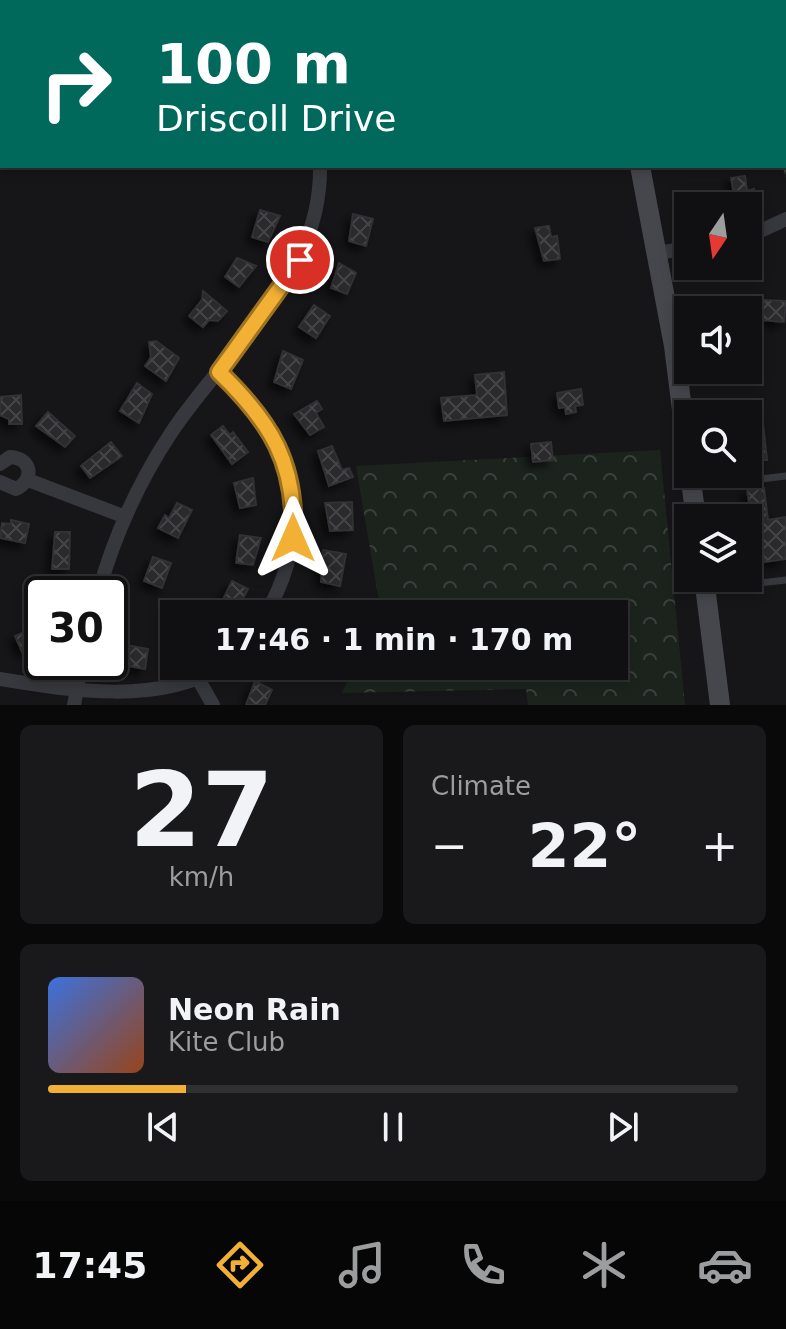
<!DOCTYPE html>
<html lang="en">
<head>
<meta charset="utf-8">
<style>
	body { margin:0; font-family:"DejaVu Sans",sans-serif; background:#19191b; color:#f1f3f6; height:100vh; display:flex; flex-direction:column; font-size:30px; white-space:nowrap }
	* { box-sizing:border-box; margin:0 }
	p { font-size:26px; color:#9c9d9f }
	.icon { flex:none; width:44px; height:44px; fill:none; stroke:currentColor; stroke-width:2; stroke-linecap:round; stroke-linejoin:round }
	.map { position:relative; height:705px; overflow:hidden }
	.side { display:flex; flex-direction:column; gap:20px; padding:20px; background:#09090a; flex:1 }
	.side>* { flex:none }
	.top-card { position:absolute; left:0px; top:0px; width:786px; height:168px; box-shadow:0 4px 12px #0003,0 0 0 2px #303032; background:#00695c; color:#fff; overflow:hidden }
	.needle { width:52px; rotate:193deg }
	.fabs { position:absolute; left:674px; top:192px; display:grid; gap:16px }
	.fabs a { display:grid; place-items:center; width:88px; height:88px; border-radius:0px; background:#101012; box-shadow:0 4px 12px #0003,0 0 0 2px #303032; font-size:40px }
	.speed { position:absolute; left:24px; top:576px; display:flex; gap:16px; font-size:40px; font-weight:700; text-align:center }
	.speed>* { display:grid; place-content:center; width:104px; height:104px; border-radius:50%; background:#101012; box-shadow:0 4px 12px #0003,0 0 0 2px #303032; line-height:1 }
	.speed .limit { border:4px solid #111; border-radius:12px; background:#fff; color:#111 }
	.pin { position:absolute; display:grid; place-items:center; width:68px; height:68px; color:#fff; margin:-34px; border:4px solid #fff; border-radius:50%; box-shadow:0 2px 8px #0007 }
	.me { position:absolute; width:88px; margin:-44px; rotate:0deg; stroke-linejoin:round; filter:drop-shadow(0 0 6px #0008) }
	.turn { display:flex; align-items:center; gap:28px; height:168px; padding:0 24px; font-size:36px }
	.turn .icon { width:104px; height:104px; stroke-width:2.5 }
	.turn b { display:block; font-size:56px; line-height:68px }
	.big { font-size:60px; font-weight:700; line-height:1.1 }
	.side .card { flex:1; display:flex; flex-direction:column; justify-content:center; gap:12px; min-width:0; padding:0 28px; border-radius:12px; background:#19191b }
	.side .dial { align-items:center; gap:0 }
	.dial b { font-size:104px; line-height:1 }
	.song { display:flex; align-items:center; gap:24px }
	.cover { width:96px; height:96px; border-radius:12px; background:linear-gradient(135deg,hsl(220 70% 55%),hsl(20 70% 35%)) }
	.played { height:8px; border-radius:4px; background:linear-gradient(90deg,#f2b134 20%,#303032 20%) }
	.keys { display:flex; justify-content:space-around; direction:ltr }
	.heat { display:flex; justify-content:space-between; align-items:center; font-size:44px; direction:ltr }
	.side .tiles { flex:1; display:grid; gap:20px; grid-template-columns:1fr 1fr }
	.card:last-child { grid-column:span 2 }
	.trip { position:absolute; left:160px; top:600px; width:468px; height:80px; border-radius:0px; background:#101012; box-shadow:0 4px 12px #0003,0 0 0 2px #303032; font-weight:700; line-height:80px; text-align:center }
	.tab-bar { display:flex; height:128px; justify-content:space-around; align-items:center; background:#060607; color:#9c9d9f }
	.tab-bar .icon { width:56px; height:56px }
	.tab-bar .on { color:#f2b134 }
	.tab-bar b { font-size:36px; color:#f1f3f6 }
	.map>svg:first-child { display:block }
	.forest { fill:url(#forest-crowns) }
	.building { fill:url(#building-cross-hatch); stroke:#303034; stroke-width:2; filter:url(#shadow) }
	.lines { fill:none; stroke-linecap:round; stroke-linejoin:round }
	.lane { stroke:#37383d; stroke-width:7 }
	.street { stroke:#37383d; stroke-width:14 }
	.secondary { stroke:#45474d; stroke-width:20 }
	.route-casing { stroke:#9d7322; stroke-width:20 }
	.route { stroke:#f2b134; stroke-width:14 }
</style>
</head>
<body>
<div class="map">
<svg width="786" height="705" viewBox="0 0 786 705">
	<defs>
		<pattern id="forest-crowns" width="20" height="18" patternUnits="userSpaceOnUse" patternTransform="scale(2)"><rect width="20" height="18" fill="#1c231d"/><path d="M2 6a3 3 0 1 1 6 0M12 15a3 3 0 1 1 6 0" fill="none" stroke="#3a403c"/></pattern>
		<pattern id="building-cross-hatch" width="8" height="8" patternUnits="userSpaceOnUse" patternTransform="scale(2)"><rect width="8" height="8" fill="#29292c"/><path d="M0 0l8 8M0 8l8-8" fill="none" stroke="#454548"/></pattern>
		<filter id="shadow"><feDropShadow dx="-5.5" dy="5.5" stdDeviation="4" flood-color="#0009"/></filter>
	</defs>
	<rect width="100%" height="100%" fill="#161618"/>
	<path class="forest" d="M630,0H786V178L782,166L784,2Z
		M660,450L685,705H528L526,689L342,693L354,666H614V614H377L380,607L356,466Z"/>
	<path class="building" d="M745,176L747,191L754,189L756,204L736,206L731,178Z
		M260,210L280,216L268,242L252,237Z
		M353,214L373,219L366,246L349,241Z
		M549,226L551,237L557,236L560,259L544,261L535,228Z
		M237,258L256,266L239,287L225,277Z
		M339,263L356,273L347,294L331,288Z
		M203,291L227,311L218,321L209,320L203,327L189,316L202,300Z
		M762,300L786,301L784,322L760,320Z
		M314,305L330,316L316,338L299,327Z
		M156,341L179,358L166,381L145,366L151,357L149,342Z
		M283,351L303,360L291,389L274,382Z
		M504,372L507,415L444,421L441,398L477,395L475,375Z
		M137,383L152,394L139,423L120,411Z
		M581,389L583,405L575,406L576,412L566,414L565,407L559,408L557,393Z
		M21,395L22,424H9V419L0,415V397Z
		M317,401L322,409L316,413L324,427L310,435L294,414Z
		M761,405L767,460H762L763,470L748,471V406Z
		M48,412L75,436L65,447L36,426Z
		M223,426L230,435L233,432L248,452L232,464L211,435Z
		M111,442L122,456L90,478L81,466Z
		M551,442L553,460L533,462L531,444Z
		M332,446L342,470L349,468L353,477L329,486L318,451Z
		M253,478L256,505L240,508L234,483Z
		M764,488L768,520L786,517V559L764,562L759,525L753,526L747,490Z
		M352,502L353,530L330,531L325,503Z
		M177,503L192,510L178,538L158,528L165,515L169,518Z
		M11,520L29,524L25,543L0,538L2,523L11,524Z
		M55,532H70L69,569H52Z
		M240,535L261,538L253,565L236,563Z
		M323,550L346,554L340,586L321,582Z
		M153,557L171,563L162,588L144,581Z
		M232,581L248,589L235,614H216Z
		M39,626L42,643L22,652L15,636Z
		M121,644L148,649L145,669L117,664Z
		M255,681L272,690L265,705H246Z"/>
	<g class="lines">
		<path class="lane" d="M694,487L786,476
			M707,589L786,580"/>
		<path class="street" d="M264,0L265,2
			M119,2L123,0
			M455,2L456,0
			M0,60L2,59
			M748,237L786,219
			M658,253L688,248
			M219,372C292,443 319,520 266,614
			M0,464L10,457C32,458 35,480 16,489L0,482
			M28,480L123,516
			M98,594C114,536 138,483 171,433C228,347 322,278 320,166
			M0,679C72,691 160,705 222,666
			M200,682L213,705
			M74,705L82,662"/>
		<path class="secondary" d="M606,0L607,2
			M640,166L674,346L688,457
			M690,474L696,518
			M704,578L720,705"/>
	</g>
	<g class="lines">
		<g class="route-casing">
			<path id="route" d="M293,538C297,464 271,422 219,372L300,260"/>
		</g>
		<use href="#route" class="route"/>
	</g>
</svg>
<div class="fabs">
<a><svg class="needle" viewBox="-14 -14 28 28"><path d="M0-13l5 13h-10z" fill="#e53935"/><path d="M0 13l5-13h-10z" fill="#9c9d9f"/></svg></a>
<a><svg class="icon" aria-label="sound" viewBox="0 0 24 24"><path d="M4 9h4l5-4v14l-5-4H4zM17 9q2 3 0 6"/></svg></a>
<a><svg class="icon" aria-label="search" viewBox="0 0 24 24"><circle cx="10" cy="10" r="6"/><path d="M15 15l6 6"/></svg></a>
<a><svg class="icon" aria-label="layers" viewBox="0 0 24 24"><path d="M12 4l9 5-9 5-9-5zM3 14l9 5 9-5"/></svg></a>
</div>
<div class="speed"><div class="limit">30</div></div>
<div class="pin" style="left:300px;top:260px;background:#d93025"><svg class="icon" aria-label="arrive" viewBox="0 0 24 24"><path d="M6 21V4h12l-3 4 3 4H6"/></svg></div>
<svg class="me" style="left:293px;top:538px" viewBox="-20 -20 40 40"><path d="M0-17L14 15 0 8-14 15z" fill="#f2b134" stroke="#fff" stroke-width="4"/></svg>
<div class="trip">17:46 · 1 min · 170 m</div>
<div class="top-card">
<div class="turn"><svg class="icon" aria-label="right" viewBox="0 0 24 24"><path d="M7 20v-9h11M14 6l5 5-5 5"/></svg><div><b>100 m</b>Driscoll Drive</div></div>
</div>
</div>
<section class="side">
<div class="tiles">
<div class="card dial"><b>27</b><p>km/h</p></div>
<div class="card"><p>Climate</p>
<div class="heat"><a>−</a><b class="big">22°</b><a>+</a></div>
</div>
<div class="card">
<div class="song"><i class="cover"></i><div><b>Neon Rain</b><p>Kite Club</p></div></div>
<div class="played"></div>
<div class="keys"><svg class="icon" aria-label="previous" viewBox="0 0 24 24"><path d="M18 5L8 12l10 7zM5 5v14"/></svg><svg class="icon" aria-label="pause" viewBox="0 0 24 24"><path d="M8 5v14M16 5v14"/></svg><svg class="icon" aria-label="next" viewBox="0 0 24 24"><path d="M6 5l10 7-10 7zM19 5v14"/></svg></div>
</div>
</div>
</section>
<nav class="tab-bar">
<b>17:45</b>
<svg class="icon on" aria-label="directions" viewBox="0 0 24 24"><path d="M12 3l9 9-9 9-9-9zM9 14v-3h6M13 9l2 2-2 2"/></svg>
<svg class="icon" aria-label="music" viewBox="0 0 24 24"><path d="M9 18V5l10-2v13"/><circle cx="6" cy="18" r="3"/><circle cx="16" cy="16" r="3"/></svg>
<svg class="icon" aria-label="phone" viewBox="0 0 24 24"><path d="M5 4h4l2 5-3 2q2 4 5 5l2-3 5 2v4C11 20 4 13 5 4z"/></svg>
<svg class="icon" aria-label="climate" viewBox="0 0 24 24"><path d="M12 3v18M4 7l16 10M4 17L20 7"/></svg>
<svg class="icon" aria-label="car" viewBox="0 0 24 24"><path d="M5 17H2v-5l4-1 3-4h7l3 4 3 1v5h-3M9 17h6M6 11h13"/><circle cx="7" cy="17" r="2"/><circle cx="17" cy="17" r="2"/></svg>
</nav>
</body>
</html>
